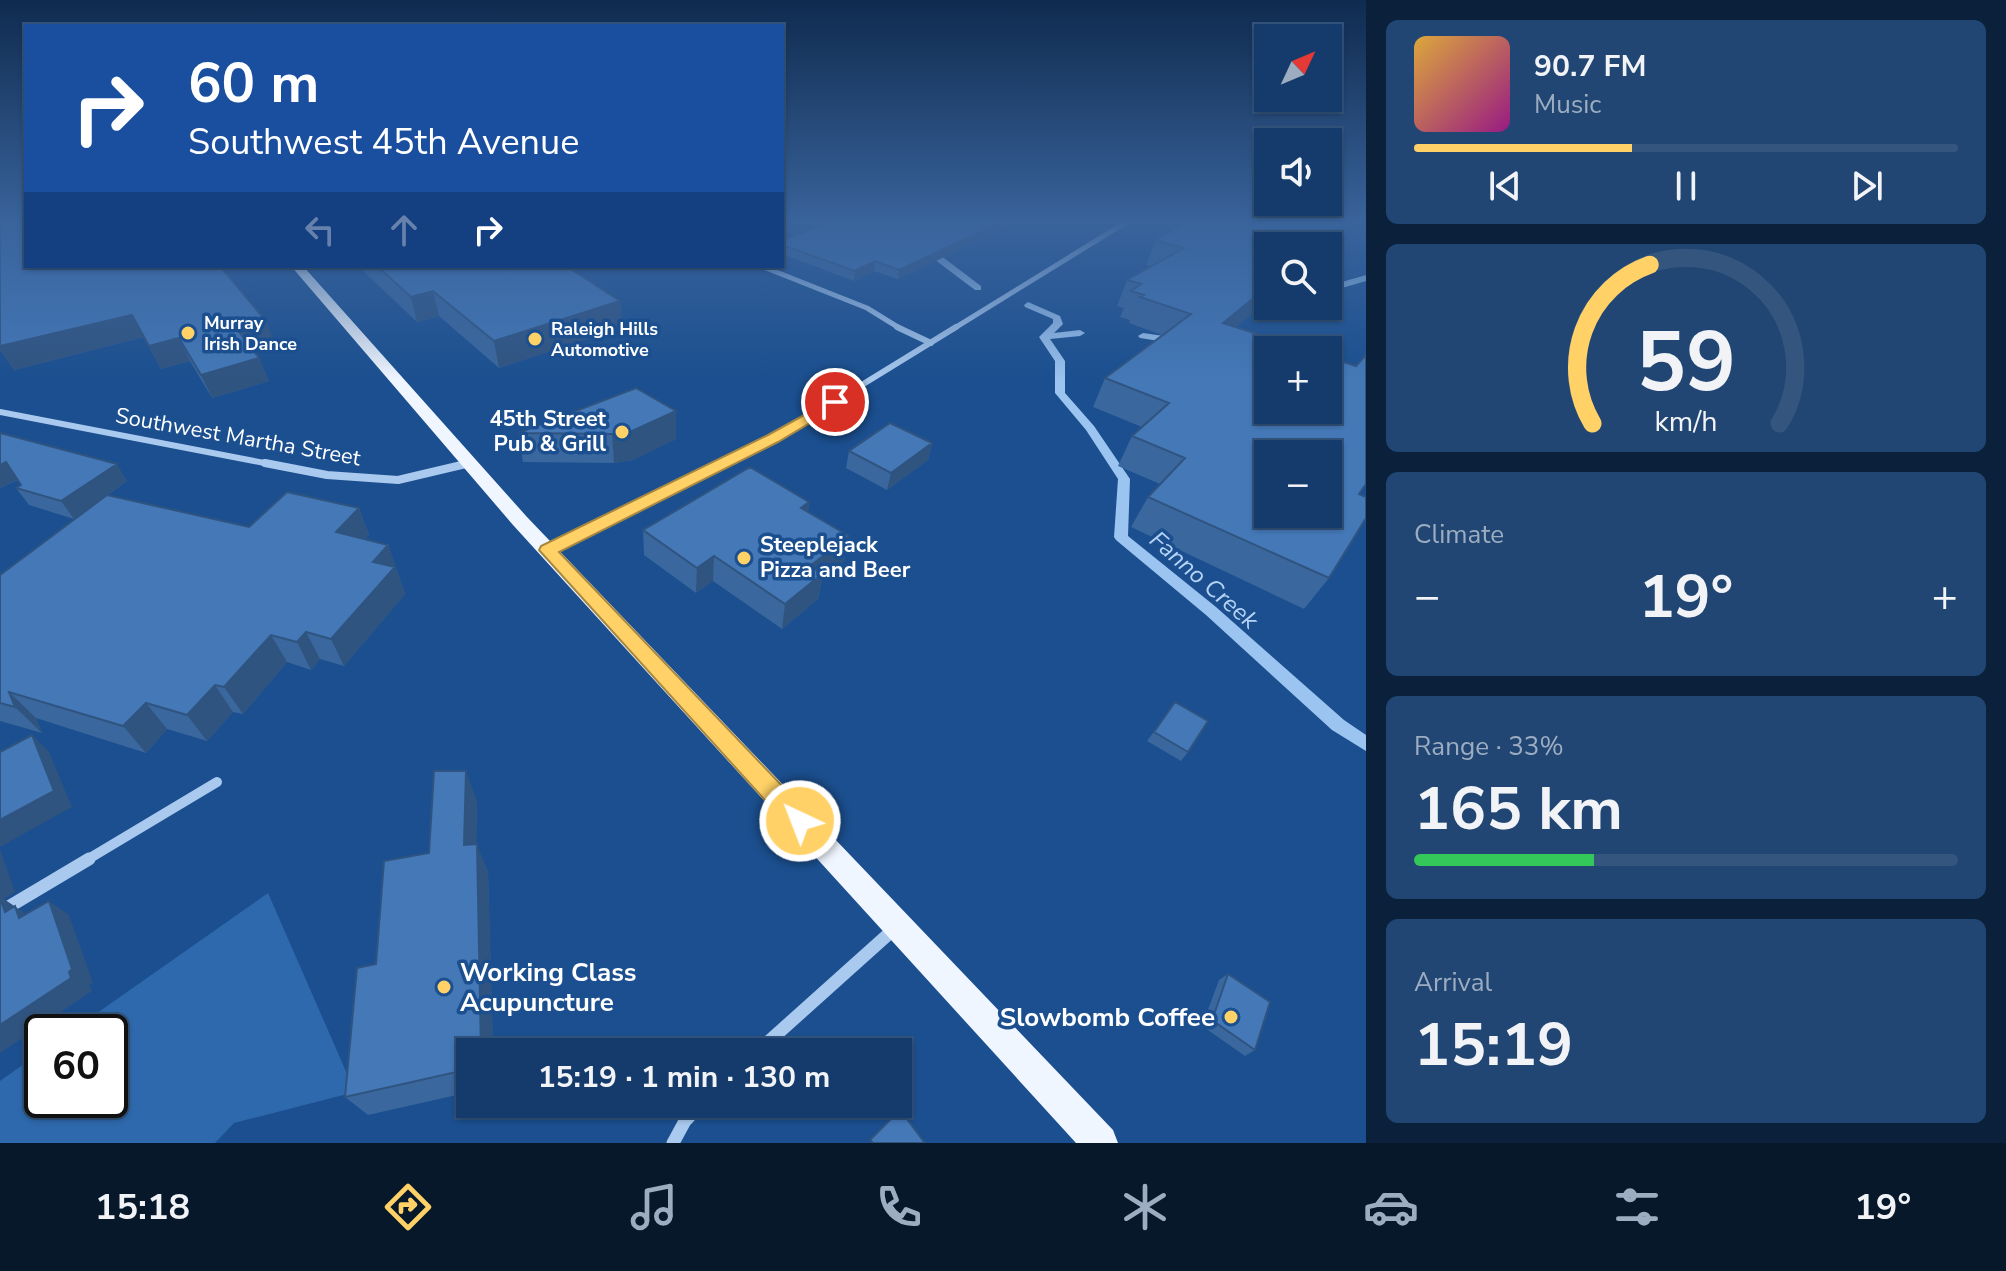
<!DOCTYPE html>
<html lang="en">
<head>
<meta charset="utf-8">
<style>
	body { margin:0; font-family:"Nunito Sans",sans-serif; background:#214673; color:#f1f3f6; height:100vh; display:flex; flex-direction:column; font-size:30px; white-space:nowrap }
	* { box-sizing:border-box; margin:0 }
	p { font-size:26px; color:#9dadc1 }
	.icon { flex:none; width:44px; height:44px; fill:none; stroke:currentColor; stroke-width:2; stroke-linecap:round; stroke-linejoin:round }
	.map { position:relative; flex:1; overflow:hidden }
	.drawer { display:flex; flex-direction:column; gap:20px; padding:20px; background:#0b203b; width:640px }
	.drawer>* { flex:none }
	.top-card { position:absolute; left:24px; top:24px; width:760px; height:244px; border-radius:0px; box-shadow:0 2px 6px #0004,0 0 0 2px #33557e; background:#1a4fa0; color:#fff; overflow:hidden }
	.needle { width:52px; rotate:46deg }
	.buttons { position:absolute; left:1254px; top:24px; display:grid; gap:16px }
	.buttons a { display:grid; place-items:center; width:88px; height:88px; border-radius:0px; background:#143b6b; box-shadow:0 2px 6px #0004,0 0 0 2px #33557e; font-size:40px }
	.speed { position:absolute; left:24px; top:1014px; display:flex; gap:16px; font-size:40px; font-weight:700; text-align:center }
	.speed>* { display:grid; place-content:center; width:104px; height:104px; border-radius:50%; background:#143b6b; box-shadow:0 2px 6px #0004,0 0 0 2px #33557e; line-height:1 }
	.speed .limit { border:4px solid #111; border-radius:12px; background:#fff; color:#111 }
	.pin { position:absolute; display:grid; place-items:center; width:68px; height:68px; color:#fff; margin:-34px; border:4px solid #fff; border-radius:50%; box-shadow:0 2px 8px #0007 }
	.me { position:absolute; width:88px; margin:-44px; rotate:317deg; stroke-linejoin:round; filter:drop-shadow(0 0 6px #0008) }
	.turn { display:flex; align-items:center; gap:28px; height:168px; padding:0 32px; font-size:36px }
	.turn .icon { width:104px; height:104px; stroke-width:2.5 }
	.turn b { display:block; font-size:56px; line-height:68px }
	.lanes { display:flex; align-items:center; height:76px; padding:0 32px; background:#0003; justify-content:center; gap:40px; direction:ltr }
	.lanes .off { opacity:.35 }
	.big { font-size:60px; font-weight:700; line-height:1.1 }
	.drawer .card { flex:1; display:flex; flex-direction:column; justify-content:center; gap:12px; min-width:0; padding:0 28px; border-radius:12px; background:#214673 }
	.drawer .dial { align-items:center; gap:0 }
	.dial svg { height:208px; overflow:visible; fill:none; stroke:#33557e; stroke-width:7; stroke-linecap:round; text-anchor:middle }
	.dial text { fill:#f1f3f6; stroke:none }
	.song { display:flex; align-items:center; gap:24px }
	.cover { width:96px; height:96px; border-radius:12px; background:linear-gradient(135deg,hsl(40 70% 55%),hsl(310 70% 35%)) }
	.played { height:8px; border-radius:4px; background:linear-gradient(90deg,#ffd166 40%,#33557e 40%) }
	.keys { display:flex; justify-content:space-around; direction:ltr }
	.heat { display:flex; justify-content:space-between; align-items:center; font-size:44px; direction:ltr }
	.charge { height:12px; border-radius:6px; background:linear-gradient(90deg,#34c759 33%,#33557e 0) }
	.trip { position:absolute; left:456px; top:1038px; width:456px; height:80px; border-radius:0px; background:#143b6b; box-shadow:0 2px 6px #0004,0 0 0 2px #33557e; font-weight:700; line-height:80px; text-align:center }
	.menu { display:flex; height:128px; justify-content:space-around; align-items:center; background:#08182b; color:#9dadc1 }
	.menu .icon { width:56px; height:56px }
	.menu .on { color:#ffd166 }
	.menu b { font-size:36px; color:#f1f3f6 }
	main { display:flex; flex:1; min-height:0 }
	.map>svg:first-child { display:block }
	.green { fill:#2e69ad }
	.lines { fill:none; stroke-linecap:round; stroke-linejoin:round }
	.stream { fill:#9cc4f0; fill-rule:evenodd }
	.minor-far4 { stroke:#a9c9ee; stroke-width:5 }
	.minor-far3 { stroke:#a9c9ee; stroke-width:6 }
	.minor-far2 { stroke:#a9c9ee; stroke-width:8 }
	.minor-far1 { stroke:#a9c9ee; stroke-width:10 }
	.minor { stroke:#a9c9ee; stroke-width:13 }
	.primary { fill:#f0f6ff; fill-rule:evenodd }
	.wall { fill:#3a679d }
	.shaded-wall { fill:#305480 }
	.building { fill:#4478b7; stroke:#305480; stroke-width:2; fill-rule:evenodd }
	.route { fill:#ffd166; stroke:#a68842; stroke-width:2 }
	.poi-dot { fill:#ffd166; stroke:#1b4f8f; stroke-width:3 }
	.labels { text-anchor:middle; dominant-baseline:central; stroke-width:7; stroke-linejoin:round; paint-order:stroke }
	.far-poi-label { font-size:18px; font-weight:bold; fill:#fff; stroke:#1b4f8f; text-anchor:start }
	.poi-label { font-size:22px; font-weight:bold; fill:#fff; stroke:#1b4f8f; text-anchor:end }
	.street-label { font-size:22px; fill:#fff; stroke:#1b4f8f }
	.water-label { font-size:24px; font-style:italic; fill:#b5d3f5; stroke:#1b4f8f }
	.near-poi-label { font-size:26px; font-weight:bold; fill:#fff; stroke:#1b4f8f; text-anchor:start }
</style>
</head>
<body>
<main>
<div class="map">
<svg width="1366" height="1143" viewBox="0 0 1366 1143">
	<rect width="100%" height="100%" fill="#1b4f8f"/>
	<path class="green" d="M268,893L355,1092L234,1123L215,1143H0V1081L42,1051V1100H110V1032H70Z"/>
	<g class="lines">
		<path class="stream" d="M922,246H928L981,286V290H975L922,250Z
			M1366,275V281L1328,292V286Z
			M1028,302L1060,316L1063,324L1054,333L1080,330L1085,333L1080,336L1050,339L1065,361V393L1094,426L1130,479L1128,536L1216,607L1344,720L1366,735V751L1332,730L1206,615L1116,540L1114,537L1118,479L1086,430L1055,393V361L1039,337L1053,323V319L1025,307L1024,305Z
			M1143,333L1178,338L1183,341L1178,344L1140,338L1138,336Z"/>
		<path class="minor-far4" d="M761,266L867,308L901,329
			M953,329L1128,221"/>
		<path class="minor-far3" d="M897,327L931,343
			M0,412L275,465
			M461,465L470,463
			M718,465L790,429L956,327"/>
		<path class="minor-far2" d="M265,463L327,475L398,480L470,463
			M548,550L722,463"/>
		<path class="minor-far1" d="M85,861L217,782"/>
		<path class="minor" d="M0,912L89,859
			M757,1052L893,930
			M673,1143L685,1121L701,1104"/>
		<path class="primary" d="M291,266H303L527,517L1113,1130L1118,1143H1076L513,525Z"/>
	</g>
	<path class="wall" d="M0,221L275,344L253,350L259,358L269,381L212,398L190,361L161,369L144,337L14,370L2,352H0Z
		M1019,221L898,279L874,271L854,281L782,254V241Z
		M1341,239L1328,250V246H1268V300L1236,327L1359,494L1329,578L1304,609L1131,527L1148,497L1160,484L1118,466L1132,436L1142,427L1093,407L1105,378L1162,335L1129,323L1130,320L1120,317L1124,308L1117,306L1127,280L1151,266L1146,265L1156,240Z
		M358,266H566L620,301L622,327L499,368L439,316L417,322Z
		M676,411V439L633,460L614,463L523,462L518,433Z
		M0,433L127,481L108,495L249,527L359,508L369,535L365,539L388,545L405,594L344,666L320,659L311,670L287,662L243,714L233,712L207,741L167,729L146,753L36,718L42,733L0,721V575L106,496L74,519L29,505L16,488L21,485L18,480L0,488Z
		M932,443L928,460L887,490L846,468L849,451Z
		M809,502L808,512L849,536L844,561L822,579L818,599L782,629L713,581L696,593L644,555L643,530Z
		M1175,702L1188,752L1181,761L1147,741Z
		M477,801L476,844L488,872L493,1052H470V1092L368,1115L345,1097L376,964L429,853Z
		M1228,974L1255,1050L1245,1056L1202,1026L1219,980Z"/>
	<path class="shaded-wall" d="M1003,221H1019L898,279L899,270Z
		M1349,221H1352L1341,239L1328,250V246H1317Z
		M875,261L874,271L854,281L855,271Z
		M1268,286V300L1209,350L1223,323Z
		M433,291L439,316L417,322L411,297Z
		M620,301L622,327L499,368L494,341Z
		M132,315L144,337L14,370L2,352H0V334Z
		M266,321L275,344L247,352L237,329Z
		M179,338L190,361L161,369L149,346Z
		M259,358L269,381L212,398L201,375Z
		M676,411V439L633,460L614,463L612,434Z
		M932,443L928,460L887,490L891,473Z
		M6,462L19,479L0,488V465Z
		M117,464L127,481L74,519L61,501Z
		M809,502L806,527L801,508Z
		M359,508L369,535L347,559L336,532Z
		M849,536L844,561L822,579L818,599L782,629L785,604L810,566Z
		M388,545L405,594L344,666L331,639L373,562Z
		M714,556L713,581L696,593L697,568Z
		M306,632L320,659L311,670L297,642Z
		M271,635L287,662L243,714L224,687Z
		M215,685L233,712L207,741L187,715Z
		M9,692L36,718L42,733L15,707Z
		M146,703L167,729L146,753L123,726Z
		M32,735L49,752L72,807L0,847V820Z
		M466,771L477,801L476,873L464,845Z
		M477,844L488,872L493,1052H481Z
		M0,849L15,892L4,899L36,921L41,933L5,912L0,901Z
		M49,901L69,915L93,983L89,985L92,991L0,1053V1025Z"/>
	<path class="building" d="M0,221H26V266H220L266,321L237,329L259,358L201,375L179,338L149,346L132,315L0,346Z
		M830,221H1003L899,270L875,261L855,271L782,245V241Z
		M1187,221H1349L1317,246H1268V286L1223,323L1307,350H1268V410H1328V357L1356,366L1366,355V484L1359,494L1366,497V518L1329,578L1148,497L1185,458L1132,436L1169,403L1105,378L1191,314L1140,297L1144,295L1131,291L1141,284L1127,280L1184,248L1156,240ZM1268,454H1328V514H1268Z
		M377,266H566L620,301L494,341L433,291L411,297Z
		M636,388L676,411L632,431L612,434L518,433Z
		M890,423L932,443L891,473L849,451Z
		M0,433L117,464L61,501L16,488L21,485L6,462L0,465Z
		M750,467L809,502L801,508L849,536L810,566L822,574L785,604L714,556L697,568L643,530Z
		M287,492L359,508L336,532L388,545L373,562L395,567L331,639L306,632L297,642L271,635L224,687L215,685L187,715L146,703L123,726L9,692L15,707L0,703V575L107,495L249,527Z
		M1175,702L1208,721L1188,752L1154,732Z
		M32,735L54,791L0,820V752Z
		M434,771H466L464,845L477,844L481,1052H470V1069L345,1097L357,968L376,964L384,861L429,853Z
		M0,898L5,912L15,906L19,918L49,901L72,969L69,972L71,978L0,1025Z
		M1228,974L1270,1002L1255,1050L1212,1020Z
		M900,1110L925,1143H873L870,1140Z"/>
	<linearGradient id="sky" x2="0" y2="1"><stop stop-color="#0f2b4f"/><stop offset="0.58" stop-color="#39639b"/><stop offset="1" stop-color="#39639b" stop-opacity="0"/></linearGradient>
	<rect width="1366" height="381" fill="url(#sky)"/>
	<path class="route" d="M835,398L842,402L840,405L778,442L559,552L808,813L812,821L808,829L800,833L791,829L539,550L541,546L768,435Z"/>
	<g class="poi-dot">
		<circle cx="188" cy="333" r="8"/>
		<circle cx="535" cy="339" r="8"/>
		<circle cx="622" cy="432" r="8"/>
		<circle cx="744" cy="558" r="8"/>
		<circle cx="444" cy="987" r="8"/>
		<circle cx="1231" cy="1017" r="8"/>
	</g>
	<g class="labels">
		<g class="far-poi-label">
			<text x="204" y="323">Murray<tspan x="204" dy="21">Irish Dance</tspan></text>
			<text x="551" y="329">Raleigh Hills<tspan x="551" dy="21">Automotive</tspan></text>
		</g>
		<g class="poi-label">
			<text x="606" y="419">45th Street<tspan x="606" dy="25">Pub &amp; Grill</tspan></text>
			<text x="760" y="545" text-anchor="start">Steeplejack<tspan x="760" dy="25">Pizza and Beer</tspan></text>
		</g>
		<g class="street-label">
			<text transform="translate(238 437) rotate(10)">Southwest Martha Street</text>
		</g>
		<g class="water-label">
			<text transform="translate(1204 580) rotate(41)">Fanno Creek</text>
		</g>
		<g class="near-poi-label">
			<text x="460" y="972">Working Class<tspan x="460" dy="30">Acupuncture</tspan></text>
			<text x="1215" y="1017" text-anchor="end">Slowbomb Coffee</text>
		</g>
	</g>
</svg>
<div class="buttons">
<a><svg class="needle" viewBox="-14 -14 28 28"><path d="M0-13l5 13h-10z" fill="#e53935"/><path d="M0 13l5-13h-10z" fill="#9dadc1"/></svg></a>
<a><svg class="icon" aria-label="sound" viewBox="0 0 24 24"><path d="M4 9h4l5-4v14l-5-4H4zM17 9q2 3 0 6"/></svg></a>
<a><svg class="icon" aria-label="search" viewBox="0 0 24 24"><circle cx="10" cy="10" r="6"/><path d="M15 15l6 6"/></svg></a>
<a>+</a>
<a>−</a>
</div>
<div class="speed"><div class="limit">60</div></div>
<div class="pin" style="left:835px;top:402px;background:#d93025"><svg class="icon" aria-label="arrive" viewBox="0 0 24 24"><path d="M6 21V4h12l-3 4 3 4H6"/></svg></div>
<svg class="me" style="left:800px;top:821px" viewBox="-20 -20 40 40"><circle r="17" fill="#ffd166" stroke="#fff" stroke-width="3"/><path d="M0-11L8 9 0 5-8 9z" fill="#fff"/></svg>
<div class="trip">15:19 · 1 min · 130 m</div>
<div class="top-card">
<div class="turn"><svg class="icon" aria-label="right" viewBox="0 0 24 24"><path d="M7 20v-9h11M14 6l5 5-5 5"/></svg><div><b>60 m</b>Southwest 45th Avenue</div></div>
<div class="lanes"><svg class="icon off" aria-label="left" viewBox="0 0 24 24"><path d="M17 20v-9H6M10 6l-5 5 5 5"/></svg><svg class="icon off" aria-label="ahead" viewBox="0 0 24 24"><path d="M12 20V5M6 11l6-6 6 6"/></svg><svg class="icon" aria-label="right" viewBox="0 0 24 24"><path d="M7 20v-9h11M14 6l5 5-5 5"/></svg></div>
</div>
</div>
<section class="drawer">
<div class="card">
<div class="song"><i class="cover"></i><div><b>90.7 FM</b><p>Music</p></div></div>
<div class="played"></div>
<div class="keys"><svg class="icon" aria-label="previous" viewBox="0 0 24 24"><path d="M18 5L8 12l10 7zM5 5v14"/></svg><svg class="icon" aria-label="pause" viewBox="0 0 24 24"><path d="M8 5v14M16 5v14"/></svg><svg class="icon" aria-label="next" viewBox="0 0 24 24"><path d="M6 5l10 7-10 7zM19 5v14"/></svg></div>
</div>
<div class="card dial"><svg viewBox="0 0 100 80">
<path d="M14 69A42 42 0 1 1 86 69"/>
<path d="M14 69A42 42 0 0 1 36 8" stroke="#ffd166"/>
<text x="50" y="56" font-size="32" font-weight="700">59</text>
<text x="50" y="72" font-size="11">km/h</text>
</svg></div>
<div class="card"><p>Climate</p>
<div class="heat"><a>−</a><b class="big">19°</b><a>+</a></div>
</div>
<div class="card"><p>Range · 33%</p><b class="big">165 km</b><div class="charge"></div></div>
<div class="card"><p>Arrival</p><b class="big">15:19</b></div>
</section>
</main>
<nav class="menu">
<b>15:18</b>
<svg class="icon on" aria-label="directions" viewBox="0 0 24 24"><path d="M12 3l9 9-9 9-9-9zM9 14v-3h6M13 9l2 2-2 2"/></svg>
<svg class="icon" aria-label="music" viewBox="0 0 24 24"><path d="M9 18V5l10-2v13"/><circle cx="6" cy="18" r="3"/><circle cx="16" cy="16" r="3"/></svg>
<svg class="icon" aria-label="phone" viewBox="0 0 24 24"><path d="M5 4h4l2 5-3 2q2 4 5 5l2-3 5 2v4C11 20 4 13 5 4z"/></svg>
<svg class="icon" aria-label="climate" viewBox="0 0 24 24"><path d="M12 3v18M4 7l16 10M4 17L20 7"/></svg>
<svg class="icon" aria-label="car" viewBox="0 0 24 24"><path d="M5 17H2v-5l4-1 3-4h7l3 4 3 1v5h-3M9 17h6M6 11h13"/><circle cx="7" cy="17" r="2"/><circle cx="17" cy="17" r="2"/></svg>
<svg class="icon" aria-label="filters" viewBox="0 0 24 24"><path d="M4 7h16M4 17h16"/><circle cx="9" cy="7" r="2"/><circle cx="15" cy="17" r="2"/></svg>
<b>19°</b>
</nav>
</body>
</html>
